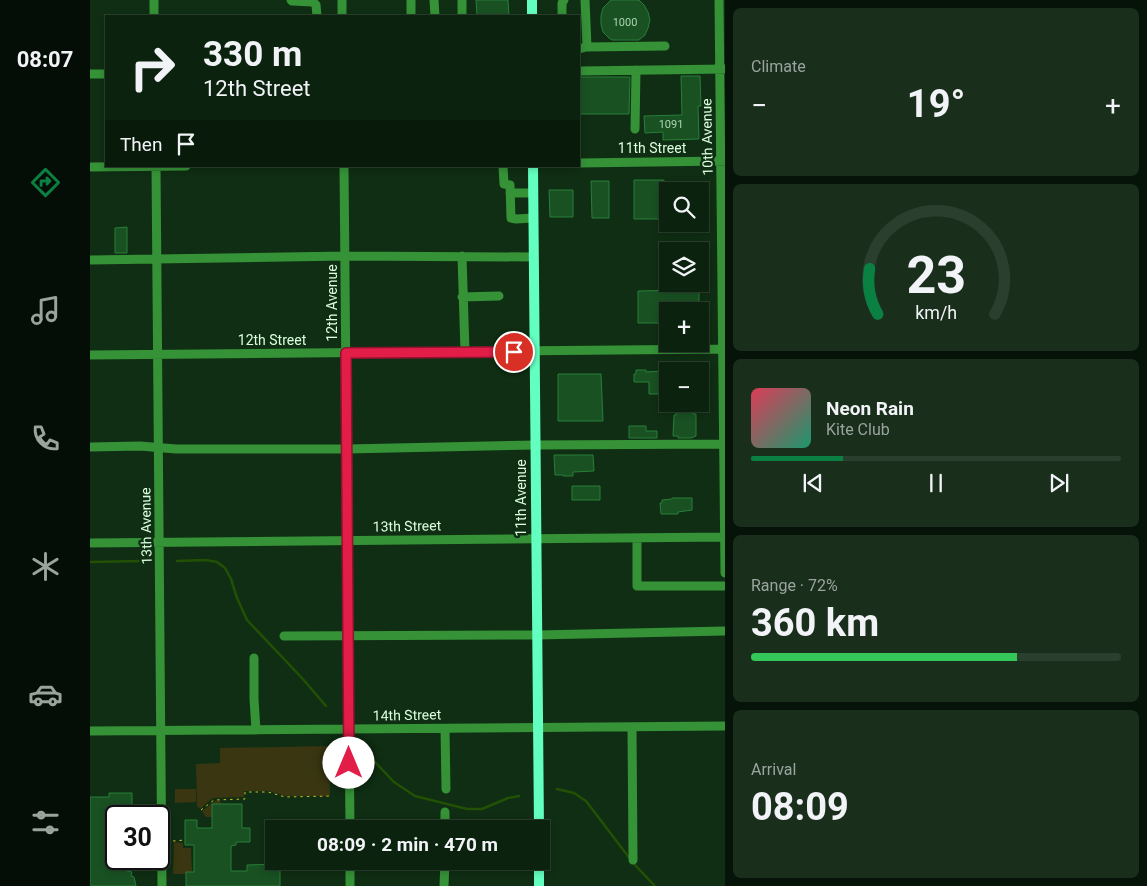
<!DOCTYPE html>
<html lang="en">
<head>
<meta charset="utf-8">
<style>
	body { margin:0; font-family:Roboto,sans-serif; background:#192f1c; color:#f1f3f6; height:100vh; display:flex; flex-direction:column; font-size:19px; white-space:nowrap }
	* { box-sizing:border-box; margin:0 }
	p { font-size:16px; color:#9aa49e }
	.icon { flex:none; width:28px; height:28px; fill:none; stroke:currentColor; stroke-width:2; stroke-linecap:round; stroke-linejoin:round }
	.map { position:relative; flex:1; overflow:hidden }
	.sheet { display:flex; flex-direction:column; gap:8px; padding:8px; background:#061308; width:422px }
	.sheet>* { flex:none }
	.hud { position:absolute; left:15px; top:15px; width:475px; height:152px; border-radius:0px; box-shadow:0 2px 8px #0003,0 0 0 1px #2b3f2e; background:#0b220e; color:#f1f3f6; overflow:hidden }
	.tools { position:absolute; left:569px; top:182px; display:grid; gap:10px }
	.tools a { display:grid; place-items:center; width:50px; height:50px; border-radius:0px; background:#0b220e; box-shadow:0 2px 8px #0003,0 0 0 1px #2b3f2e; font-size:25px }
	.speed { position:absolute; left:15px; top:805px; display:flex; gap:10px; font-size:25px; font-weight:700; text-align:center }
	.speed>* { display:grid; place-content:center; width:65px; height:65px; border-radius:50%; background:#0b220e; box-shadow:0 2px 8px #0003,0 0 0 1px #2b3f2e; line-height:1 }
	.speed .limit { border:2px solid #111; border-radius:8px; background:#fff; color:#111 }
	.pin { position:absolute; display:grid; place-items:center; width:42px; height:42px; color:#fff; margin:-21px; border:2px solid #fff; border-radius:50%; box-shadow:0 1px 5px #0007 }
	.me { position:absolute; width:55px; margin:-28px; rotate:0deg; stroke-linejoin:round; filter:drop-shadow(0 0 4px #0008) }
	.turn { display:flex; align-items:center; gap:18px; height:105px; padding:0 15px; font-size:22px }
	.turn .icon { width:65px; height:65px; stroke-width:2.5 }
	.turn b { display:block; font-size:35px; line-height:42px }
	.then { display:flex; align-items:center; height:48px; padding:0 15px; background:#0003; gap:10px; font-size:19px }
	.big { font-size:38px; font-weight:700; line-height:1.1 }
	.sheet .card { flex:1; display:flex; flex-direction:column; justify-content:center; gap:8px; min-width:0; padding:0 18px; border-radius:8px; background:#192f1c }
	.sheet .dial { align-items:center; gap:0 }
	.dial svg { height:130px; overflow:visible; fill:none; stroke:#2b3f2e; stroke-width:7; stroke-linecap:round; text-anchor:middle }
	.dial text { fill:#f1f3f6; stroke:none }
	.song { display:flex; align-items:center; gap:15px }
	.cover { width:60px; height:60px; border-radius:8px; background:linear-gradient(135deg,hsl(350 70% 55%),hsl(160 70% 35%)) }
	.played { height:5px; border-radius:2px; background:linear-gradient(90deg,#0b8043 25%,#2b3f2e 25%) }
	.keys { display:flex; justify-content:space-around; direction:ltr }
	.heat { display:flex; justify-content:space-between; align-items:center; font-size:28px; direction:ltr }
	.charge { height:8px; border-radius:4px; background:linear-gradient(90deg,#34c759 72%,#2b3f2e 0) }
	.trip { position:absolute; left:175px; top:820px; width:285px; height:50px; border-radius:0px; background:#0b220e; box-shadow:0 2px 8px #0003,0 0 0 1px #2b3f2e; font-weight:700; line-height:50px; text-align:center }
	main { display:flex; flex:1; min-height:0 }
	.dock { display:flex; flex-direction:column; width:90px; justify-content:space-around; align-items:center; background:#040e06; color:#9aa49e }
	.dock .icon { width:35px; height:35px }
	.dock .current { color:#0b8043 }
	.dock b { font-size:22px; color:#f1f3f6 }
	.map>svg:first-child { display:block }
	.green { fill:#393611 }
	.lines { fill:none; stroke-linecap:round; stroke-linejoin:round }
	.stream { stroke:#225105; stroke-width:2.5 }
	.building { fill:#195123; stroke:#287f38 }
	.path { stroke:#cbbe23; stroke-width:1; stroke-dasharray:2.5 4; stroke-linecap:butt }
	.minor { stroke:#359237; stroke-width:9 }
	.major { stroke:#63ffc1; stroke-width:10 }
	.route-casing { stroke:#92132f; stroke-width:12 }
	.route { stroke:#e11d48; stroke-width:9 }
	.labels { text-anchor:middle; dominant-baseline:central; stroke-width:5; stroke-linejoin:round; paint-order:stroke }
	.number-label { font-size:11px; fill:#abd4b0 }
	.street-label { font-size:14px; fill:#dcffdf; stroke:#0f2e13 }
</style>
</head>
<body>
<main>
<nav class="dock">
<b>08:07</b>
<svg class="icon current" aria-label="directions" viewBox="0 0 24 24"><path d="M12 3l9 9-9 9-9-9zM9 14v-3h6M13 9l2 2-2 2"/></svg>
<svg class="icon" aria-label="music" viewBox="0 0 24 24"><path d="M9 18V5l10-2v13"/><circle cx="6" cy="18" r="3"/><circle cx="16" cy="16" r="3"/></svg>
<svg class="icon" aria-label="phone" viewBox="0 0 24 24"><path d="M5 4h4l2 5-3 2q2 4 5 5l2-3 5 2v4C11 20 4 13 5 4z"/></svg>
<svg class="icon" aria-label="climate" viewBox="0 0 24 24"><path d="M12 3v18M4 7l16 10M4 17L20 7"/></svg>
<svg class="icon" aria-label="car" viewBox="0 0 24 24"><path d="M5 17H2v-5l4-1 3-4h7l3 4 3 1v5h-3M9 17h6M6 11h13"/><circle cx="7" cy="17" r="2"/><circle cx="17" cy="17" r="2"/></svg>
<svg class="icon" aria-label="filters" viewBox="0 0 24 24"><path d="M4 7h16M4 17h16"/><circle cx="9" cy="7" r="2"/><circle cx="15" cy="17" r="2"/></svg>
</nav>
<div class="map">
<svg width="635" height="886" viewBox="0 0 635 886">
	<rect width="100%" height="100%" fill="#0f2e13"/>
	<path class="green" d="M239,746L240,796H195L179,791H154V797L124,798L120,800L110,809L107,806L106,764L130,763V748Z
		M85,789H106V802L85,803Z
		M130,800L131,804L122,805V817H116L112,811L125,801Z
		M84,842L93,843V848H101L102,872H96V874H83Z"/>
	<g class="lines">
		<path class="stream" d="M87,561L116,560L127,562L135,568L141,579L147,598L157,620L212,678L236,706
			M0,562L51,561
			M284,761L304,782L325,796L377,809H392L418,798L429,796
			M467,789L484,793L496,801L544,864L565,886"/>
	</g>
	<path class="building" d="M386,0H418L419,16H387Z
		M521,0H549L554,5L558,12L560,20L558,28L555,35L549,40H522L519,38L513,32L511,24V16L513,8Z
		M591,76H610L611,106H608L609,139L573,140V132L555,133L554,116L592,115Z
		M489,77H540L539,114H489Z
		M544,180H574V183H578L579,189H574V203H578V222H570V219H544Z
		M501,181H519V218H502Z
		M459,190H483V217H460Z
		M37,227V253H25V228Z
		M593,284H609V311H578V323H548V291L593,290Z
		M546,370H556V372L572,371V394H559V382H544V374H546Z
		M468,374H511L513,421H468Z
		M586,411H603V414H606V436L601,438H588V436H583L584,415H586Z
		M539,426H556V431H567V438H539Z
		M464,455H503L504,471L483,472V476H473V475H465Z
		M482,486H510V500H482Z
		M582,498H602V510L588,512V514H571L570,503H572V500L582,499Z
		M19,793H42V807H38V816H26V859H38L37,871L42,872L41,876L44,877L46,886H0V797H19Z
		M122,804H152V828H160V842H146V845L141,846V871H157V865L190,864V886H96V872H104V845H95V820H107V828H122Z"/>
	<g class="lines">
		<path class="path" d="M111,810L124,800L155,799V792H178L195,797L242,796
			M83,841L95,840"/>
		<path class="minor" d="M64,0V16
			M201,0L202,1L223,2L226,5L227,16
			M252,0V16
			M321,0V16
			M344,0L345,16
			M372,0V16
			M495,0L497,47
			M629,0L635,573
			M472,16V3L474,0
			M489,49L496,47L575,46
			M489,71L635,69
			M0,74H16
			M545,129L546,70
			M489,163L635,161
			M66,166L72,886
			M254,166L260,829
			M413,166L414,184L420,185L421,218L426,219L443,218
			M0,167L96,166
			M420,193H443
			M372,256L375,352
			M0,260L255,256L443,257
			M372,297L409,296
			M0,355L635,349
			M0,447L50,446L86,449H257L445,445L635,444
			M547,538V586H635
			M0,543L635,537
			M194,636L447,635L635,631
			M164,658V699L166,730
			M542,727L543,860
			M355,729L356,789
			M0,731L635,726
			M355,829V812
			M260,861V886
			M354,886L355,861"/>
		<path class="major" d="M442,0V16
			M443,166L449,829
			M449,861V886"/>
	</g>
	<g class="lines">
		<g class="route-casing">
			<path id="route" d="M259,763L256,353L424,352"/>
		</g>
		<use href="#route" class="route"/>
	</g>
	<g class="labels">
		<g class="number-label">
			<text x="535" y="22">1000</text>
			<text x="581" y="124">1091</text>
		</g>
		<g class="street-label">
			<text transform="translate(617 137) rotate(-91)">10th Avenue</text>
			<text x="562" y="148">11th Street</text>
			<text transform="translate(242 303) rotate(-90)">12th Avenue</text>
			<text x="182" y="340">12th Street</text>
			<text transform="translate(431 498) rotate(-90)">11th Avenue</text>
			<text transform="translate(56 526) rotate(-91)">13th Avenue</text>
			<text transform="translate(317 526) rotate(-1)">13th Street</text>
			<text transform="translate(317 715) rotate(-1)">14th Street</text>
		</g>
	</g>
</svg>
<div class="tools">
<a><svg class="icon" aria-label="search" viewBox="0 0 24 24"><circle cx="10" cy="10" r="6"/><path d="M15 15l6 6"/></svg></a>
<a><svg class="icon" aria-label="layers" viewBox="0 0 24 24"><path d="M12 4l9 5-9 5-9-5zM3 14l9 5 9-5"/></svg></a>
<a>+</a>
<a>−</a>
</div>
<div class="speed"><div class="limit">30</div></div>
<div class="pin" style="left:424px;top:352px;background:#d93025"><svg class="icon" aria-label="arrive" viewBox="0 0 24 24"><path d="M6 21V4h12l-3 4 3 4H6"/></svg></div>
<svg class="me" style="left:259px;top:763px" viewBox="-20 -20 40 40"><circle r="19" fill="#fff"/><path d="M0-13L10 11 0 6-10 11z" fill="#e11d48"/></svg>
<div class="trip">08:09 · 2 min · 470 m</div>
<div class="hud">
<div class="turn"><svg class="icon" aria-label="right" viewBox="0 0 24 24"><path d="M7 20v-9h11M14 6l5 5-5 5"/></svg><div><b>330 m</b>12th Street</div></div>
<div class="then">Then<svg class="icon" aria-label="arrive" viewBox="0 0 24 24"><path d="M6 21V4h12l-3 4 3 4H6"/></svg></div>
</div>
</div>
<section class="sheet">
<div class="card"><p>Climate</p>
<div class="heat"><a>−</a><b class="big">19°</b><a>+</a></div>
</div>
<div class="card dial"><svg viewBox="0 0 100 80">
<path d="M14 69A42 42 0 1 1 86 69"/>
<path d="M14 69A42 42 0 0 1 9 41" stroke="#0b8043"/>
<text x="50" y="56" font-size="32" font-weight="700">23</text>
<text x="50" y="72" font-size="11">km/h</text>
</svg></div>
<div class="card">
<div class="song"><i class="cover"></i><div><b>Neon Rain</b><p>Kite Club</p></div></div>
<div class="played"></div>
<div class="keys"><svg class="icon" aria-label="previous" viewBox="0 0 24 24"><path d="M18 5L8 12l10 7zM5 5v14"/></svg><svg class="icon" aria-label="pause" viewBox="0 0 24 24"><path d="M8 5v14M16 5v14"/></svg><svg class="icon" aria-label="next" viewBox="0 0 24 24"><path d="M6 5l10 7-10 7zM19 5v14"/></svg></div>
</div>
<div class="card"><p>Range · 72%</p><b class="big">360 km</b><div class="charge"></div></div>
<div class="card"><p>Arrival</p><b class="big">08:09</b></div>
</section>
</main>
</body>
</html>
